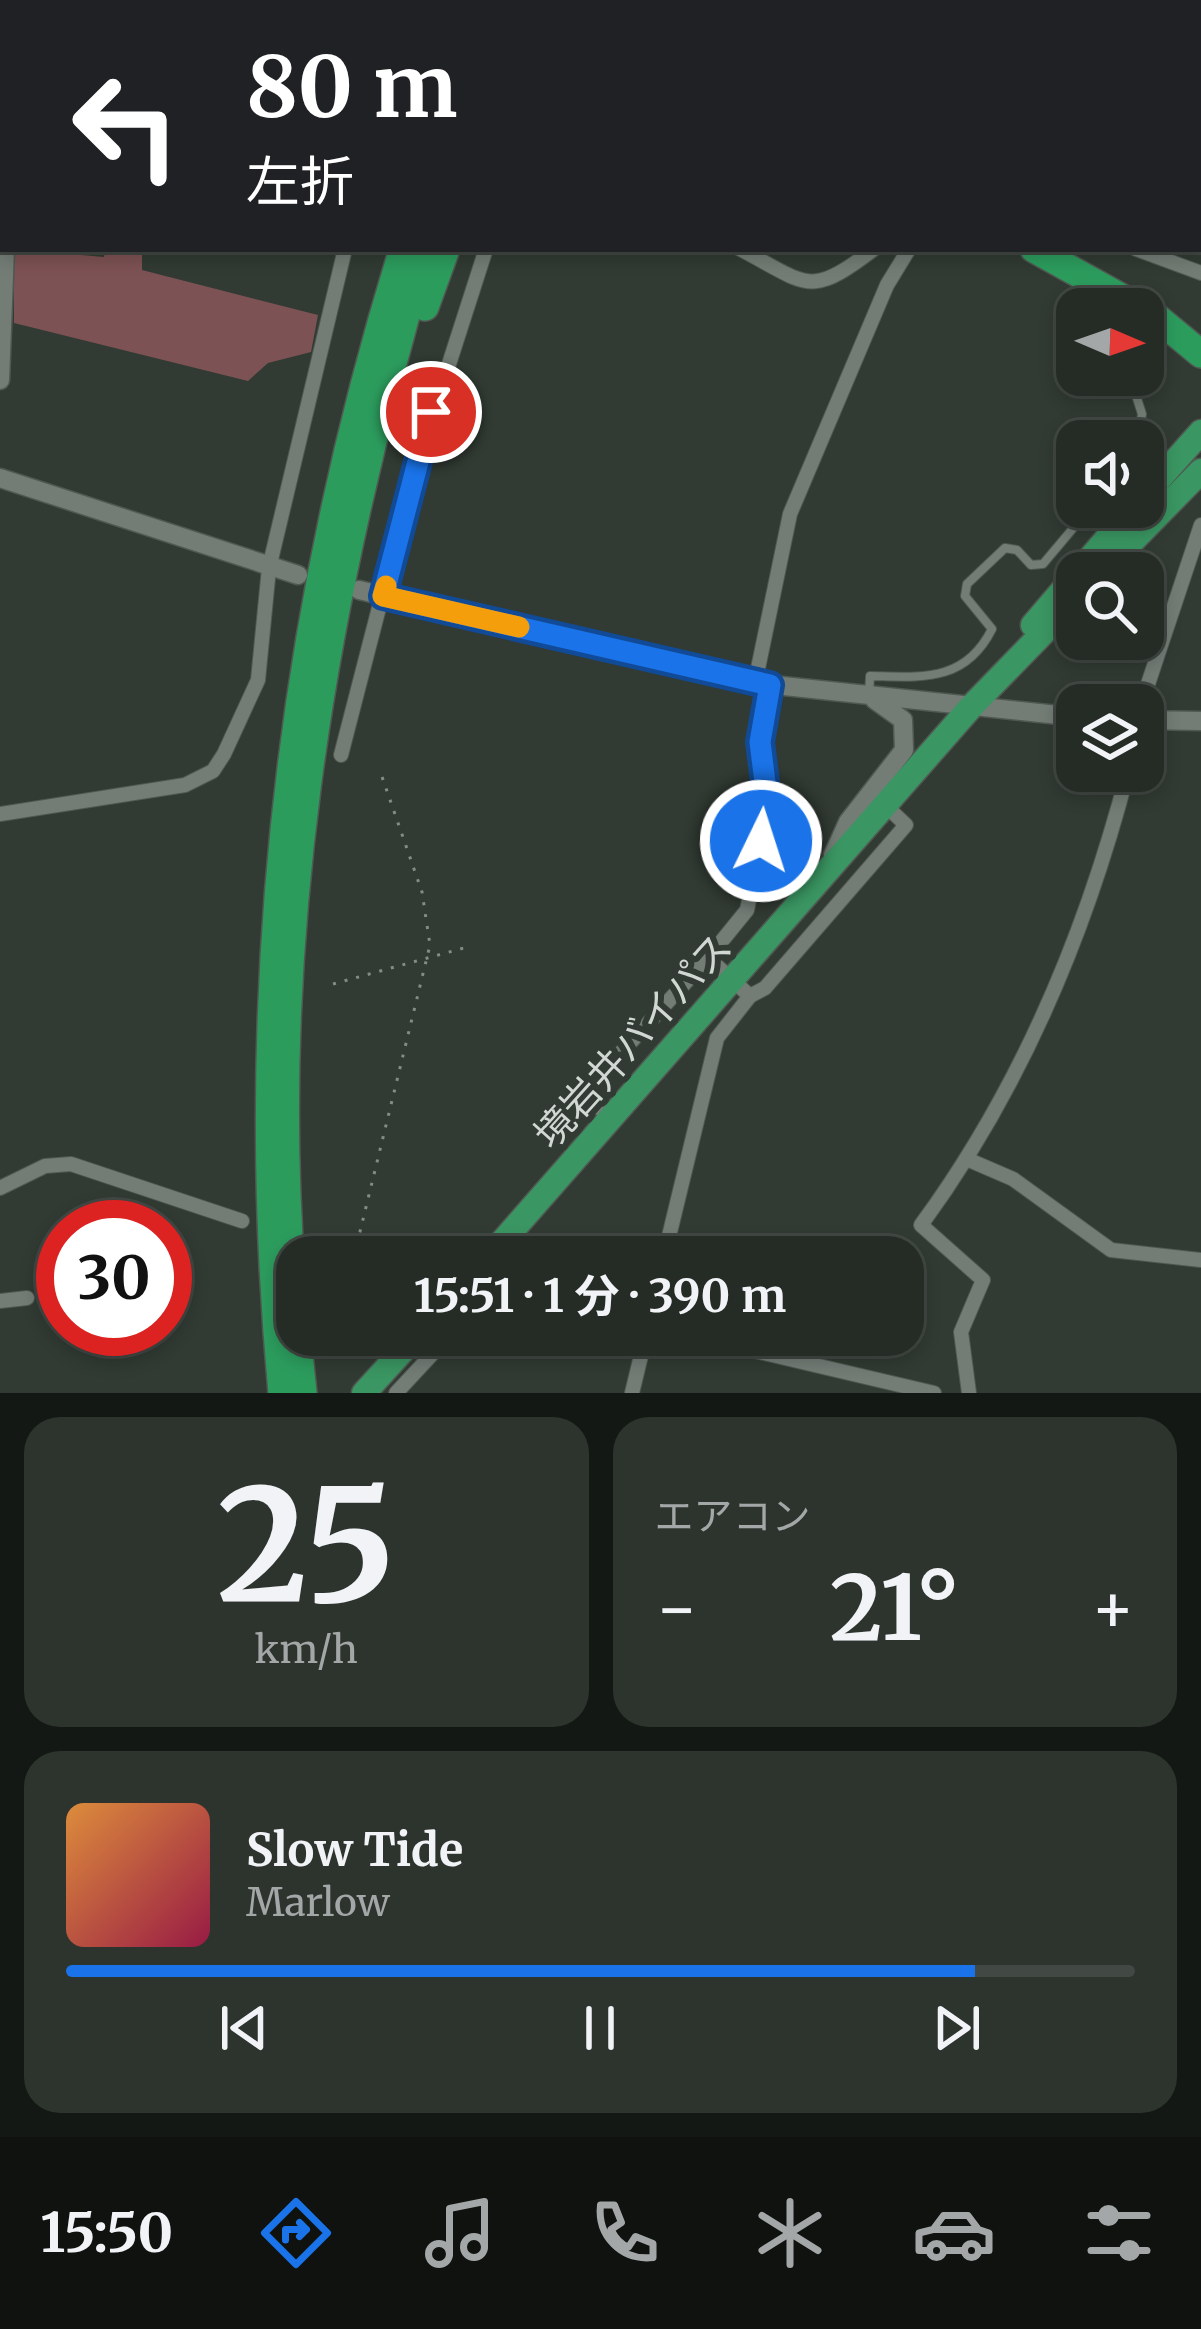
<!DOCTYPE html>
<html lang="ja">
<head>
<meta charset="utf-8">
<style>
	body { margin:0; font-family:Merriweather,"Noto Sans JP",serif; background:#2d342e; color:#f1f3f6; height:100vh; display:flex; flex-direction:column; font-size:45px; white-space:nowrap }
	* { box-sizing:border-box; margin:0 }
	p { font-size:39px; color:#a3a7a7 }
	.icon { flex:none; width:66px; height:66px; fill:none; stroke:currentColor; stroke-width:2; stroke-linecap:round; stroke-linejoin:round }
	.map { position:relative; height:1393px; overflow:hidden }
	.drawer { display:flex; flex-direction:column; gap:24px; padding:24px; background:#141815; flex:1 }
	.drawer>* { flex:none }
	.top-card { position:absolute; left:0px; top:0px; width:1203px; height:252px; box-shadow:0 6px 18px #0003,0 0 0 3px #424843; background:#202124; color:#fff; overflow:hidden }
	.needle { width:78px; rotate:92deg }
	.controls { position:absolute; left:1056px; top:288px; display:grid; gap:24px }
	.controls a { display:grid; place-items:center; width:108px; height:108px; border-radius:24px; background:#252c26; box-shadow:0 6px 18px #0003,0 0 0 3px #424843; font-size:60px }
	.speed { position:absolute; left:36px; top:1200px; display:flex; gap:24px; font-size:60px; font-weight:700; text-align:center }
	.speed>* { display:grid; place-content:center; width:156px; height:156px; border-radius:50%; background:#252c26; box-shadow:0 6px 18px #0003,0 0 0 3px #424843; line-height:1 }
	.speed .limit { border:18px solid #d22; background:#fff; color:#111 }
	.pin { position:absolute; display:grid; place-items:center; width:102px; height:102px; color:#fff; margin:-51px; border:6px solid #fff; border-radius:50%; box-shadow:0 3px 12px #0007 }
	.me { position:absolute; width:132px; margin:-66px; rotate:4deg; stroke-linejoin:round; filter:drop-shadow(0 0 9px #0008) }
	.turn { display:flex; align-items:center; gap:42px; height:252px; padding:0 48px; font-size:54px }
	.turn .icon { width:156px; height:156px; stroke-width:2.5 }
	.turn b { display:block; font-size:84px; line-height:102px }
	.big { font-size:90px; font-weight:700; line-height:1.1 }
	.drawer .widget { flex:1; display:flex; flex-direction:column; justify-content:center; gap:18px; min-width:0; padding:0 42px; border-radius:36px; background:#2d342e }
	.drawer .dial { align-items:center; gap:0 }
	.dial b { font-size:156px; line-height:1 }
	.song { display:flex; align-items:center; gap:36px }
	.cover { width:144px; height:144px; border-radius:18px; background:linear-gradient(135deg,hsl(30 70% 55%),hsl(340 70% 35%)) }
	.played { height:12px; border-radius:6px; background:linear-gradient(90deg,#1a73e8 85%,#424843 85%) }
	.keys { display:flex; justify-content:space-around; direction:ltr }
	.heat { display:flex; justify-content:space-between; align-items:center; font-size:66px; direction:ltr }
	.drawer .tiles { flex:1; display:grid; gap:24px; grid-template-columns:1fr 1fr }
	.widget:last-child { grid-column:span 2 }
	.trip { position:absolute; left:276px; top:1236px; width:648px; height:120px; border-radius:36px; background:#252c26; box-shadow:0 6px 18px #0003,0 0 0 3px #424843; font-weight:700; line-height:120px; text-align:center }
	.dock { display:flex; height:192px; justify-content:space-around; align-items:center; background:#0f120f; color:#a3a7a7 }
	.dock .icon { width:84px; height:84px }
	.dock .on { color:#1a73e8 }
	.dock b { font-size:54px; color:#f1f3f6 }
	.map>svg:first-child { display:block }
	.green { fill:#7d5254 }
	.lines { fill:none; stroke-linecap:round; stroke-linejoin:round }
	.service-casing { stroke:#505852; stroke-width:10 }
	.minor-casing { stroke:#505852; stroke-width:16 }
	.tertiary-casing { stroke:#505852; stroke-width:21 }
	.trunk-casing { stroke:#505852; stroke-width:27 }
	.motorway-casing { stroke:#505852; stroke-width:30 }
	.path { stroke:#858c87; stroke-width:3; stroke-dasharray:3 9; stroke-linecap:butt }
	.service { stroke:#737d76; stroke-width:8 }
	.minor { stroke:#737d76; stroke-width:14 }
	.tertiary { stroke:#737d76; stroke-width:18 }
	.trunk { stroke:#3a9662; stroke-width:24 }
	.motorway { stroke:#2c9c5d; stroke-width:27 }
	.route-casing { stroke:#114b97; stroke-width:30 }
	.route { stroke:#1a73e8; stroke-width:21 }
	.slow { stroke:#f59e0b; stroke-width:21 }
	.labels { text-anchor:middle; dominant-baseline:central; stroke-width:12; stroke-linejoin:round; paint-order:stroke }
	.street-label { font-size:39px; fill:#d1d7d3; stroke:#313a33 }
</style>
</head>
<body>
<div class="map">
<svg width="1201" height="1393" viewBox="0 0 1201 1393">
	<rect width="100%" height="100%" fill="#313a33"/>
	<path class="green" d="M14,249L104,257L105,249H142V270L318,315L311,352L268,363L248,381L14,323Z"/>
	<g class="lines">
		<g class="service-casing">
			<path id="service" d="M816,0L838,3
				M1133,386L1142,414L1138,441
				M869,696L870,676C921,677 965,683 992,629L965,596L967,584L1005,548L1017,550L1031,565L1043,564L1091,507"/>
		</g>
		<g class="minor-casing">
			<path id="minor" d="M402,0V3
				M639,0L641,3
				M740,249C809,285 808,299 874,249
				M1136,249L1201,273
				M755,683L790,514L887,285L909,249
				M1141,705L1201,525
				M341,755L413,476L486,249
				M0,814L185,785L213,771L224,754L258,680L269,568L345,249
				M750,996L765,988L906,825L885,805
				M611,1119L584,1093L708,958
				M969,1160L1013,1179L1111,1250L1201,1260
				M0,1188L45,1166L71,1164L242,1221
				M313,1243L359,1257
				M664,1257L717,1038L750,996L708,958L747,910L768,806L761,742L770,685
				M0,1301L27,1298
				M687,1335L934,1393
				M396,1393L450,1335
				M632,1393L646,1335
				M969,1393L961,1332L983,1280L921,1225C1020,1090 1086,933 1128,771"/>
		</g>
		<g class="tertiary-casing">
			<path id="tertiary" d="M14,3L15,0
				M0,29L3,30
				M0,380L5,249
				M0,478L298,575
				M359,590L755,683L1077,717
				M1143,720L1201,721
				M833,855L848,822L904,750L903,720L875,700"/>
		</g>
		<g class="trunk-casing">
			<path id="trunk" d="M1143,497L1201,432
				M1101,573L1201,471
				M1033,625L1134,507
				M489,1257L970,708L1077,598
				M364,1393L417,1335"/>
		</g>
		<g class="motorway-casing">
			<path id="motorway" d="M536,0L542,3
				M605,0L607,3
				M490,3L491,0
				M510,3L511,0
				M1034,249L1155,316L1201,354
				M425,307L446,249
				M297,1335C258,967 321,600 425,249
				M297,1335L303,1393
				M282,1393C246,1003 287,623 403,249"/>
		</g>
		<path class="path" d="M333,984L471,946
			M357,1244L430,945L422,892L380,771"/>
		<use href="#service" class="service"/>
		<use href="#minor" class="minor"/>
		<use href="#tertiary" class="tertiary"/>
		<use href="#trunk" class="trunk"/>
		<use href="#motorway" class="motorway"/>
	</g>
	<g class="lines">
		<g class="route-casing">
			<path id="route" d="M431,412L383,596L770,685L760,742L768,806L761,841"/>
		</g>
		<use href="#route" class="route"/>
		<path class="slow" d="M386,586L383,596L519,627"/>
	</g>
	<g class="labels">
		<g class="street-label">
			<text transform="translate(633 1041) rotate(-48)">境岩井バイパス</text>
		</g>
	</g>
</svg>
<div class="controls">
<a><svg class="needle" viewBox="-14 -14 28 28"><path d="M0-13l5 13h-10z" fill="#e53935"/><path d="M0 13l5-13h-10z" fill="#a3a7a7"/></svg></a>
<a><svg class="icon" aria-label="sound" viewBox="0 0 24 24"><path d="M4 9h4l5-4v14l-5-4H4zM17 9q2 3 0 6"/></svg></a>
<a><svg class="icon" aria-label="search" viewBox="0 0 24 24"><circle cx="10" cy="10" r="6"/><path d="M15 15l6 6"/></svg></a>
<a><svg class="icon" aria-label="layers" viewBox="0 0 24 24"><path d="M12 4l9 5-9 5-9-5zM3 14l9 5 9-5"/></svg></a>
</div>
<div class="speed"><div class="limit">30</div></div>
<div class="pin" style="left:431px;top:412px;background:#d93025"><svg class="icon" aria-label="arrive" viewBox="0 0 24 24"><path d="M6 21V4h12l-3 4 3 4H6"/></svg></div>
<svg class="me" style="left:761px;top:841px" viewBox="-20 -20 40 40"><circle r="17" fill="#1a73e8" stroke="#fff" stroke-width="3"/><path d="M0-11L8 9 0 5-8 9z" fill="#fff"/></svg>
<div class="trip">15:51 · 1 分 · 390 m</div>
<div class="top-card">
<div class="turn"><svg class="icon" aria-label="left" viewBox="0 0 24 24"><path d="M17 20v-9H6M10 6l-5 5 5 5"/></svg><div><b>80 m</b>左折</div></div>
</div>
</div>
<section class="drawer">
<div class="tiles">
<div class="widget dial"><b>25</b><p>km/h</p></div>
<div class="widget"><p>エアコン</p>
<div class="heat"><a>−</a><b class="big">21°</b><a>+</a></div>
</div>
<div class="widget">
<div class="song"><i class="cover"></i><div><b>Slow Tide</b><p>Marlow</p></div></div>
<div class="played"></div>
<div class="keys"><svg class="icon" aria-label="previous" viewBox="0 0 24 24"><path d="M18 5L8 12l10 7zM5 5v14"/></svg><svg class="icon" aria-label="pause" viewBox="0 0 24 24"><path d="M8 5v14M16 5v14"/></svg><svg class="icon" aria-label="next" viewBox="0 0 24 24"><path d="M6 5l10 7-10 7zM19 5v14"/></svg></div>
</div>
</div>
</section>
<nav class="dock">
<b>15:50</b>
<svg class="icon on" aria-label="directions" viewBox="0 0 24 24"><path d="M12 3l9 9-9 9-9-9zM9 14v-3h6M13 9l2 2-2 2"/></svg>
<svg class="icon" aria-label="music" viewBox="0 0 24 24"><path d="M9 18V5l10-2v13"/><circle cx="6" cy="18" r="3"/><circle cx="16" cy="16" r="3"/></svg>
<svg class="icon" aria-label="phone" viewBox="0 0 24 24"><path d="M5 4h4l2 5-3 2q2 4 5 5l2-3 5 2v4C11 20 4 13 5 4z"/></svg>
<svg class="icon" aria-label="climate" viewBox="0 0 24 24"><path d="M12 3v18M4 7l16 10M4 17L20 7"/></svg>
<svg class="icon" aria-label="car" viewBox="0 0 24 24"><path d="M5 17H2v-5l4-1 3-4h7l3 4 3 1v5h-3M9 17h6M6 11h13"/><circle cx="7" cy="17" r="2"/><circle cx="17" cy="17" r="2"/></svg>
<svg class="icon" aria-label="filters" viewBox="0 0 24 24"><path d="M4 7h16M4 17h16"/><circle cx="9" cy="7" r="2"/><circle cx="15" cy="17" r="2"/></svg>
</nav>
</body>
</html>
